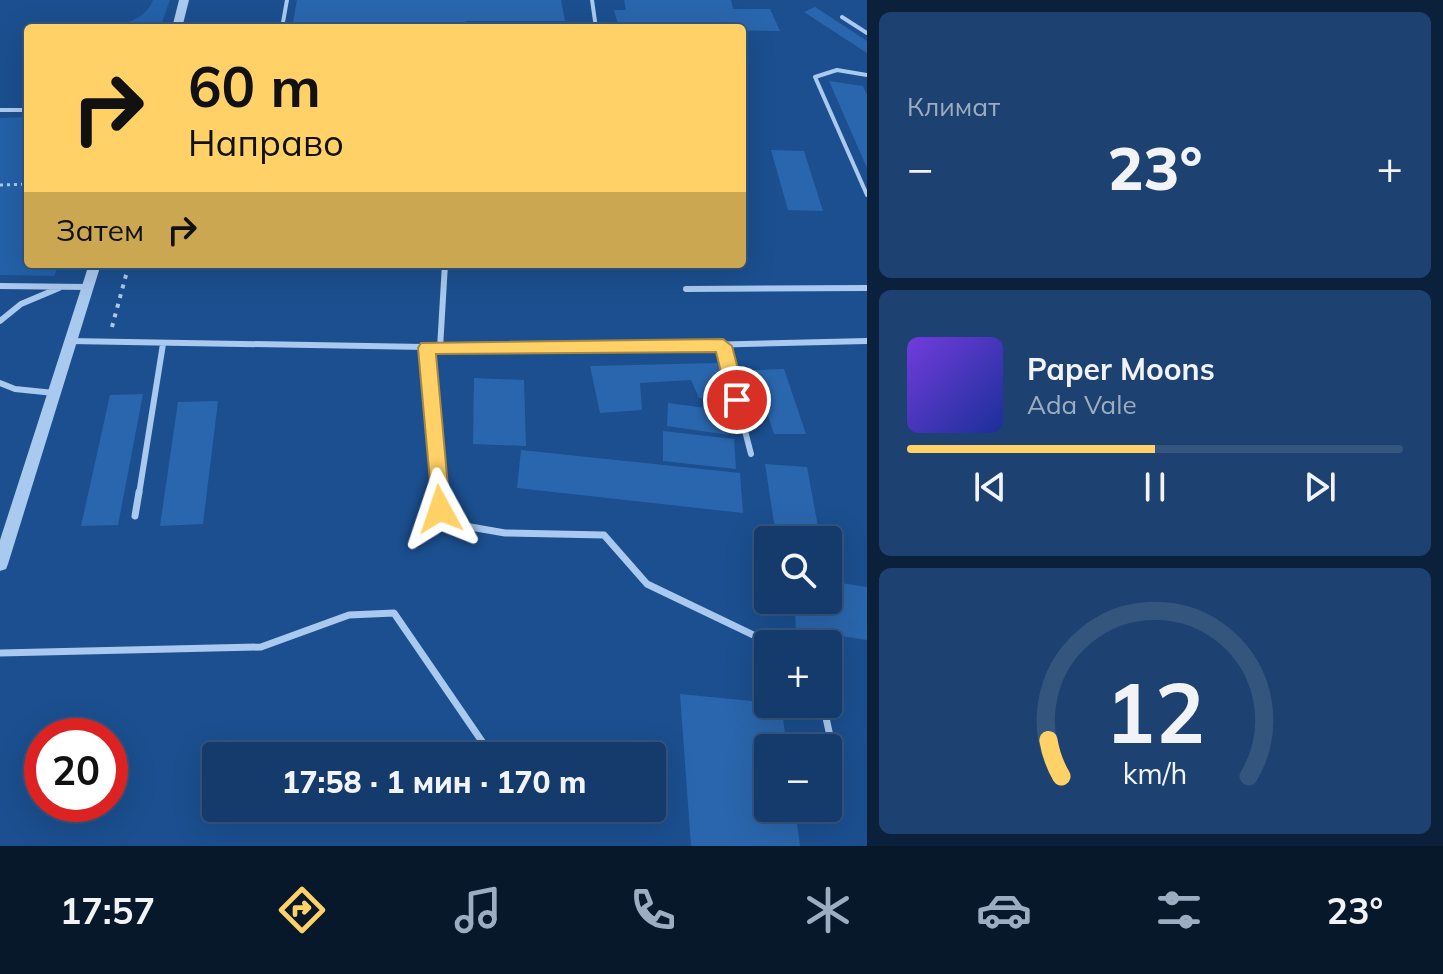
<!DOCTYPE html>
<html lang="ru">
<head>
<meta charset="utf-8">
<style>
	body { margin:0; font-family:Mulish,sans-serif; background:#1d4271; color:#f1f3f6; height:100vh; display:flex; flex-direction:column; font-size:30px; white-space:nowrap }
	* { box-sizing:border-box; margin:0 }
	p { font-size:26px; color:#9dadc1 }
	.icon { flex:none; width:44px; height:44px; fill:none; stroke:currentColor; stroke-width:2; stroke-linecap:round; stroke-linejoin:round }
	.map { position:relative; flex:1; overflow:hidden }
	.side { display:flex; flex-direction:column; gap:12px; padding:12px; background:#0b203b; width:576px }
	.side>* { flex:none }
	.hud { position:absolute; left:24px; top:24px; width:722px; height:244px; border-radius:8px; box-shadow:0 8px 32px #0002,0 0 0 2px #33557e; background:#ffd166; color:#111; overflow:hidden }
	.tools { position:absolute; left:754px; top:526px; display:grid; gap:16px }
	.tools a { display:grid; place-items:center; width:88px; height:88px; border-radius:8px; background:#143b6b; box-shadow:0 8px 32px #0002,0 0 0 2px #33557e; font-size:40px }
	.speed { position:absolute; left:24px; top:718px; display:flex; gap:16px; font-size:40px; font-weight:700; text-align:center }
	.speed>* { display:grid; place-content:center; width:104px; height:104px; border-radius:50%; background:#143b6b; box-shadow:0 8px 32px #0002,0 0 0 2px #33557e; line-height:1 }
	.speed .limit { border:12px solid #d22; background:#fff; color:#111 }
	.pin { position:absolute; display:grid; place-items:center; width:68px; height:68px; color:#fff; margin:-34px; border:4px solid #fff; border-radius:50%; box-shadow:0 2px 8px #0007 }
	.me { position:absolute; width:88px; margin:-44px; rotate:355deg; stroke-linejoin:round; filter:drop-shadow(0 0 6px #0008) }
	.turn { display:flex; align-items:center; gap:28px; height:168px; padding:0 32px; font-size:36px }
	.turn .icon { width:104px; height:104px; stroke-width:2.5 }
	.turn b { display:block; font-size:56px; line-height:68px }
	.then { display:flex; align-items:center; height:76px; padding:0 32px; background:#0003; gap:16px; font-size:30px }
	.big { font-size:60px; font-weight:800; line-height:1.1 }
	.side .tile { flex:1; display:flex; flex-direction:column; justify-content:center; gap:12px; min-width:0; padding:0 28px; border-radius:12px; background:#1d4271 }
	.side .dial { align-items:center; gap:0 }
	.dial svg { height:208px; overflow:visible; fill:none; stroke:#33557e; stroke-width:7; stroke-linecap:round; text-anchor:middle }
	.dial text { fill:#f1f3f6; stroke:none }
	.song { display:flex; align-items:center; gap:24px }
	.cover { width:96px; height:96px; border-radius:12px; background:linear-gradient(135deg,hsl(260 70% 55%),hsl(230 70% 35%)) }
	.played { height:8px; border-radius:4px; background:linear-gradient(90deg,#ffd166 50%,#33557e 50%) }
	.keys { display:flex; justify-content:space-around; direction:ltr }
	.heat { display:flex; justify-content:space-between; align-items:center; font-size:44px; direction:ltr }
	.trip { position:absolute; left:202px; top:742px; width:464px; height:80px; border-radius:8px; background:#143b6b; box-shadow:0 8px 32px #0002,0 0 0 2px #33557e; font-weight:800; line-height:80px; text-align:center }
	.menu { display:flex; height:128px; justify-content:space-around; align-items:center; background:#08182b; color:#9dadc1 }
	.menu .icon { width:56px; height:56px }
	.menu .selected { color:#ffd166 }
	.menu b { font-size:36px; color:#f1f3f6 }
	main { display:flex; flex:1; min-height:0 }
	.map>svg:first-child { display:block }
	.green { fill:#2461a8 }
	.building { fill:#2a66ad }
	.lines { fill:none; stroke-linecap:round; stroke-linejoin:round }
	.path-far1 { stroke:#a9c9ee; stroke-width:3; stroke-dasharray:3 4; stroke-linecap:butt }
	.path { stroke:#a9c9ee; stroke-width:4; stroke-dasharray:4 6; stroke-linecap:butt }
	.service-far2 { stroke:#a9c9ee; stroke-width:4 }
	.service-far1 { stroke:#a9c9ee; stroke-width:6 }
	.service { stroke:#a9c9ee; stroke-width:7 }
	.tertiary { fill:#a9c9ee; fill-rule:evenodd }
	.route { fill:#ffd166; stroke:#a68842; stroke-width:2 }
</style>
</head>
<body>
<main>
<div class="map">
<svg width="867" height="846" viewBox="0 0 867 846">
	<rect width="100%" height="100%" fill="#1b4f8f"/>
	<path class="green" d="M153,0H170L160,28H81C106,26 142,28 153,0Z
		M28,117V264H59L54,276L0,275V118Z"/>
	<path class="building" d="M297,0H561L565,21H466L467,28H399V22H293Z
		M624,0H731L733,9H770L780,31L619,28L614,10H626Z
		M815,7L867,41V53L804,12Z
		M829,81L863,86L867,95V168Z
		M771,150L804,151L823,211L788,210Z
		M717,363L733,403L699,398L691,380L640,383L642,410L600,413L590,366Z
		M784,369L806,434H774L753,370Z
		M474,378L524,380L526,446L473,444Z
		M143,394L118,525L81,526L110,395Z
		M218,401L203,524L160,526L178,402Z
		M668,403L729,411V435L667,426Z
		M663,431L734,439L736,469L663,461Z
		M521,450L740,473L743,513L517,488Z
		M765,464L807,467L819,532L775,529Z
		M828,581L867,587V640L796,629L794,600H828Z
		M680,694L781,704L787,748H768V808H795L800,846H691Z"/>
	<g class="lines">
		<path class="path-far1" d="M0,185L28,184"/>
		<path class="path" d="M112,327L129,264"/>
		<path class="service-far2" d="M592,0L596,28
			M842,17L867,33
			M282,28L287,0
			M867,75L837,70L815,77L867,195
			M0,110H28"/>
		<path class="service-far1" d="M0,286L87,287
			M686,289L867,288
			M0,321L21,304L59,288
			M70,341L545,349L867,341
			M723,346L751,454
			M427,348L439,494
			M440,348L445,264
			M0,383L15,389L54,393
			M139,494L163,344"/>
		<path class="service" d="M439,492L440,509L459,525L505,533L604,535L647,584L772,644
			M135,516L139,492
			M0,653L261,647L349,615L394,613L492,756
			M823,704L835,759"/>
		<path class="tertiary" d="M179,0H189L182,28H172Z
			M89,264H101L8,564L6,569L0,571V540Z"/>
	</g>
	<path class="route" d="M723,339L732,346L746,400L737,406L728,400L716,352L436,354L450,509L447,515H433L418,348L421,343Z"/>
</svg>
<div class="tools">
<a><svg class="icon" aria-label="search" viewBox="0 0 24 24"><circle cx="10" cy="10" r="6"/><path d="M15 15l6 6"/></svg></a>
<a>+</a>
<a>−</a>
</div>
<div class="speed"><div class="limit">20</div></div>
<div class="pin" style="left:737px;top:400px;background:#d93025"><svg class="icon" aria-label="arrive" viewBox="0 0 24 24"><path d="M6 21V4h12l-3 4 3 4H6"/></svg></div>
<svg class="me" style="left:440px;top:509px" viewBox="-20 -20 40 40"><path d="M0-17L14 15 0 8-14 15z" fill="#ffd166" stroke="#fff" stroke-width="4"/></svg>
<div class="trip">17:58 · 1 мин · 170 m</div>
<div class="hud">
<div class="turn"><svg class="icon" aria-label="right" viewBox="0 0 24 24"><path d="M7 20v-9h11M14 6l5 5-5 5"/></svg><div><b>60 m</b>Направо</div></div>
<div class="then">Затем<svg class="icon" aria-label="right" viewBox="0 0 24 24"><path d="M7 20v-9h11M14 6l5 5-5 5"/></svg></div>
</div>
</div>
<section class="side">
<div class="tile"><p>Климат</p>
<div class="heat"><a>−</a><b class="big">23°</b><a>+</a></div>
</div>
<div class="tile">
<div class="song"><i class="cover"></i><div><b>Paper Moons</b><p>Ada Vale</p></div></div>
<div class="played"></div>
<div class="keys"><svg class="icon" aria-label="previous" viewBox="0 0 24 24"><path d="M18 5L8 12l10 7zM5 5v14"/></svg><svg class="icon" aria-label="pause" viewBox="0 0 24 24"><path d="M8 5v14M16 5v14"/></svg><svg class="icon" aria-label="next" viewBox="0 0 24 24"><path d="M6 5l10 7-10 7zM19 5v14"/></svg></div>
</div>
<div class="tile dial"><svg viewBox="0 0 100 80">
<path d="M14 69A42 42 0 1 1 86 69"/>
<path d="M14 69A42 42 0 0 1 9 55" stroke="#ffd166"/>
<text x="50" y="56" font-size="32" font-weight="700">12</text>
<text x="50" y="72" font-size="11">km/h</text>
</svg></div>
</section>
</main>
<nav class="menu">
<b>17:57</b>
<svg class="icon selected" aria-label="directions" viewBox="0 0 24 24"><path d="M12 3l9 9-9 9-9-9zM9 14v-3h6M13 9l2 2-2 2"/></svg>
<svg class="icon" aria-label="music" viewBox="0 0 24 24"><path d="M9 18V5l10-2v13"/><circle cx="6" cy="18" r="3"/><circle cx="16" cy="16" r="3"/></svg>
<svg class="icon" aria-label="phone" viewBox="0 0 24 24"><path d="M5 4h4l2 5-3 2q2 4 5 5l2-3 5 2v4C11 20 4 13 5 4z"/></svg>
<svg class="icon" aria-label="climate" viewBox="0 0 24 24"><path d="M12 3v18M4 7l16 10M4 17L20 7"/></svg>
<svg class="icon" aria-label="car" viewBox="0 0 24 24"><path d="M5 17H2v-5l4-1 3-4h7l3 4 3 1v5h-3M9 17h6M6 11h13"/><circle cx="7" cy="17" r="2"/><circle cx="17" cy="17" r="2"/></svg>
<svg class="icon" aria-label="filters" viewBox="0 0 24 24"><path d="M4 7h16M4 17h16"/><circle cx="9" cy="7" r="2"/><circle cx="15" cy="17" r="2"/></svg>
<b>23°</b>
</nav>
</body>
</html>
